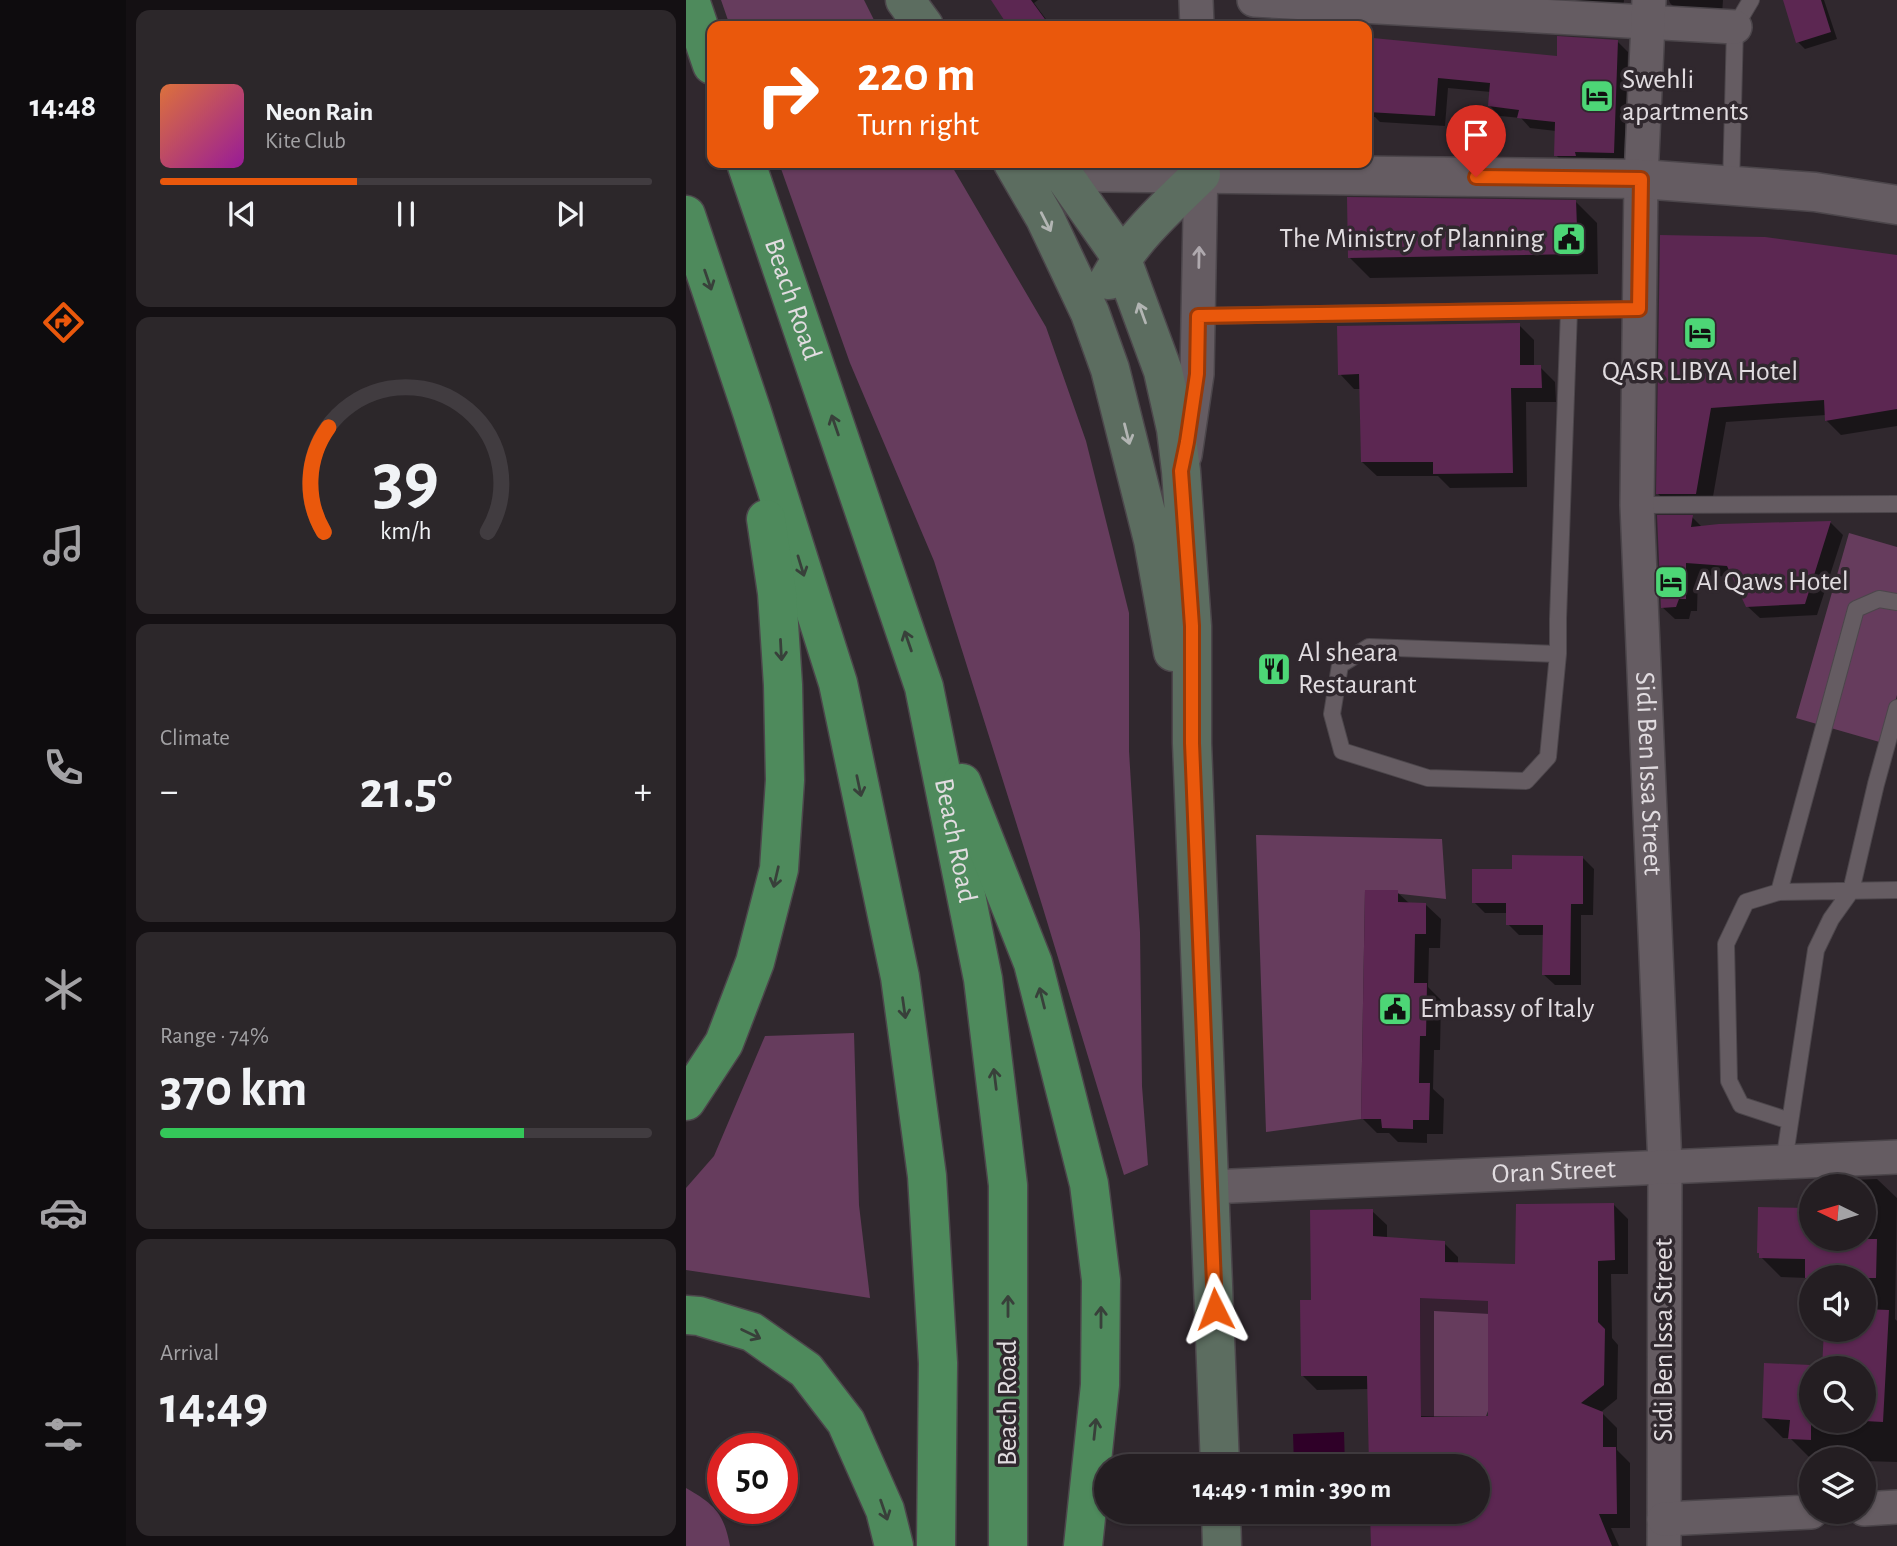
<!DOCTYPE html>
<html lang="en">
<head>
<meta charset="utf-8">
<style>
	body { margin:0; font-family:"Alegreya Sans",sans-serif; background:#2c272a; color:#f1f3f6; height:100vh; display:flex; flex-direction:column; font-size:26px; white-space:nowrap }
	* { box-sizing:border-box; margin:0 }
	p { font-size:23px; color:#a3a2a5 }
	.icon { flex:none; width:38px; height:38px; fill:none; stroke:currentColor; stroke-width:2; stroke-linecap:round; stroke-linejoin:round }
	.map { position:relative; flex:1; overflow:hidden }
	.panel { display:flex; flex-direction:column; gap:10px; padding:10px; background:#141013; width:560px }
	.panel>* { flex:none }
	.guide { position:absolute; left:21px; top:21px; width:665px; height:147px; border-radius:14px; box-shadow:0 2px 5px #0004,0 0 0 2px #413c40; background:#ea580c; color:#fff; overflow:hidden }
	.needle { width:46px; rotate:275deg }
	.tools { position:absolute; left:1113px; top:1174px; display:grid; gap:14px }
	.tools a { display:grid; place-items:center; width:77px; height:77px; border-radius:50%; background:#241e22; box-shadow:0 2px 5px #0004,0 0 0 2px #413c40; font-size:35px }
	.speed { position:absolute; left:21px; top:1433px; display:flex; gap:14px; font-size:35px; font-weight:700; text-align:center }
	.speed>* { display:grid; place-content:center; width:91px; height:91px; border-radius:50%; background:#241e22; box-shadow:0 2px 5px #0004,0 0 0 2px #413c40; line-height:1 }
	.speed .limit { border:10px solid #d22; background:#fff; color:#111 }
	.pin { position:absolute; display:grid; place-items:center; width:60px; height:60px; color:#fff; margin:-72px -30px; border-radius:50% 50% 50% 0; rotate:-45deg; box-shadow:0 0 7px #0007 }
	.pin .icon { rotate:45deg }
	.me { position:absolute; width:77px; margin:-38px; rotate:357deg; stroke-linejoin:round; filter:drop-shadow(0 0 5px #0008) }
	.turn { display:flex; align-items:center; gap:24px; height:147px; padding:0 35px; font-size:32px }
	.turn .icon { width:91px; height:91px; stroke-width:2.5 }
	.turn b { display:block; font-size:49px; line-height:60px }
	.big { font-size:52px; font-weight:600; line-height:1.1 }
	.panel .card { flex:1; display:flex; flex-direction:column; justify-content:center; gap:10px; min-width:0; padding:0 24px; border-radius:14px; background:#2c272a }
	.panel .dial { align-items:center; gap:0 }
	.dial svg { height:182px; overflow:visible; fill:none; stroke:#413c40; stroke-width:7; stroke-linecap:round; text-anchor:middle }
	.dial text { fill:#f1f3f6; stroke:none }
	.song { display:flex; align-items:center; gap:21px }
	.cover { width:84px; height:84px; border-radius:10px; background:linear-gradient(135deg,hsl(20 70% 55%),hsl(300 70% 35%)) }
	.played { height:7px; border-radius:4px; background:linear-gradient(90deg,#ea580c 40%,#413c40 40%) }
	.keys { display:flex; justify-content:space-around; direction:ltr }
	.heat { display:flex; justify-content:space-between; align-items:center; font-size:38px; direction:ltr }
	.charge { height:10px; border-radius:5px; background:linear-gradient(90deg,#34c759 74%,#413c40 0) }
	.trip { position:absolute; left:408px; top:1454px; width:396px; height:70px; border-radius:35px; background:#241e22; box-shadow:0 2px 5px #0004,0 0 0 2px #413c40; font-weight:600; line-height:70px; text-align:center }
	main { display:flex; flex:1; min-height:0 }
	.tabs { display:flex; flex-direction:column; width:126px; justify-content:space-around; align-items:center; background:#0e0c0e; color:#a3a2a5 }
	.tabs .icon { width:49px; height:49px }
	.tabs .current { color:#ea580c }
	.tabs b { font-size:32px; color:#f1f3f6 }
	.map>svg:first-child { display:block }
	.green { fill:#663c5d }
	.water { fill:#2f0028 }
	.shadow { fill:#0007; fill-rule:evenodd }
	.building { fill:#5c2752; fill-rule:evenodd }
	.lines { fill:none; stroke-linecap:round; stroke-linejoin:round }
	.service-casing { stroke:#4c464b; stroke-width:18 }
	.minor-casing { stroke:#4c464b; stroke-width:36 }
	.tertiary-casing { stroke:#4c464b; stroke-width:41 }
	.secondary-casing { stroke:#4c464b; stroke-width:41 }
	.trunk-casing { stroke:#4c464b; stroke-width:41 }
	.service { stroke:#655c62; stroke-width:16 }
	.minor { stroke:#655c62; stroke-width:33 }
	.tertiary { stroke:#655c62; stroke-width:38 }
	.secondary { stroke:#5c6d60; stroke-width:38 }
	.trunk { stroke:#4e8a5c; stroke-width:38 }
	.oneway { stroke:#b2b5b3 }
	.oneway2 { stroke:#afa9ae }
	.oneway3 { stroke:#38403a }
	.route-casing { stroke:#983908; stroke-width:18 }
	.route { stroke:#ea580c; stroke-width:12 }
	.labels { text-anchor:middle; dominant-baseline:central; stroke-width:7; stroke-linejoin:round; paint-order:stroke }
	.poi-label { font-size:28px; fill:#e1dce0; stroke:#30282e; text-anchor:start }
	.street-label { font-size:28px; fill:#e1dce0; stroke:#30282e }
</style>
</head>
<body>
<main>
<nav class="tabs">
<b>14:48</b>
<svg class="icon current" aria-label="directions" viewBox="0 0 24 24"><path d="M12 3l9 9-9 9-9-9zM9 14v-3h6M13 9l2 2-2 2"/></svg>
<svg class="icon" aria-label="music" viewBox="0 0 24 24"><path d="M9 18V5l10-2v13"/><circle cx="6" cy="18" r="3"/><circle cx="16" cy="16" r="3"/></svg>
<svg class="icon" aria-label="phone" viewBox="0 0 24 24"><path d="M5 4h4l2 5-3 2q2 4 5 5l2-3 5 2v4C11 20 4 13 5 4z"/></svg>
<svg class="icon" aria-label="climate" viewBox="0 0 24 24"><path d="M12 3v18M4 7l16 10M4 17L20 7"/></svg>
<svg class="icon" aria-label="car" viewBox="0 0 24 24"><path d="M5 17H2v-5l4-1 3-4h7l3 4 3 1v5h-3M9 17h6M6 11h13"/><circle cx="7" cy="17" r="2"/><circle cx="17" cy="17" r="2"/></svg>
<svg class="icon" aria-label="filters" viewBox="0 0 24 24"><path d="M4 7h16M4 17h16"/><circle cx="9" cy="7" r="2"/><circle cx="15" cy="17" r="2"/></svg>
</nav>
<section class="panel">
<div class="card">
<div class="song"><i class="cover"></i><div><b>Neon Rain</b><p>Kite Club</p></div></div>
<div class="played"></div>
<div class="keys"><svg class="icon" aria-label="previous" viewBox="0 0 24 24"><path d="M18 5L8 12l10 7zM5 5v14"/></svg><svg class="icon" aria-label="pause" viewBox="0 0 24 24"><path d="M8 5v14M16 5v14"/></svg><svg class="icon" aria-label="next" viewBox="0 0 24 24"><path d="M6 5l10 7-10 7zM19 5v14"/></svg></div>
</div>
<div class="card dial"><svg viewBox="0 0 100 80">
<path d="M14 69A42 42 0 1 1 86 69"/>
<path d="M14 69A42 42 0 0 1 16 23" stroke="#ea580c"/>
<text x="50" y="56" font-size="32" font-weight="700">39</text>
<text x="50" y="72" font-size="11">km/h</text>
</svg></div>
<div class="card"><p>Climate</p>
<div class="heat"><a>−</a><b class="big">21.5°</b><a>+</a></div>
</div>
<div class="card"><p>Range · 74%</p><b class="big">370 km</b><div class="charge"></div></div>
<div class="card"><p>Arrival</p><b class="big">14:49</b></div>
</section>
<div class="map">
<svg width="1211" height="1546" viewBox="0 0 1211 1546">
	<rect width="100%" height="100%" fill="#30282e"/>
	<path class="green" d="M35,0H178L191,26H44Z
		M93,163H264L360,327L400,441L443,613V751L454,932L456,1086L462,1165L438,1175L356,905L248,561L164,363Z
		M1163,533L1211,547V695L1197,743L1110,718Z
		M570,835L756,839L760,899L679,890L675,1119L580,1132Z
		M168,1033L173,1205L184,1298L0,1270V1188L28,1156L79,1036Z
		M734,1297L802,1298V1411L800,1416H735Z
		M0,1488C28,1504 38,1513 44,1546H0Z"/>
	<path class="water" d="M658,1432L659,1466H608L607,1434Z"/>
	<path class="shadow" d="M306,0H352L348,3L365,26H323Z
		M823,0H938L937,8Z
		M983,0H1037L1036,15L994,13L984,3Z
		M1098,0H1138L1151,39L1119,49L1112,42Z
		M532,20L596,23L599,26H531Z
		M681,39L872,58L931,41L942,52L938,163L880,166L870,155V131L844,128L835,118L814,116L804,106L805,92L762,88L759,126L694,122L689,117H681Z
		M890,202L911,223L912,274L684,278L664,258Z
		M975,236L1211,257V426L1155,435L1140,420V415L1040,422L1025,508H987L972,494Z
		M833,325L848,340V367H854L869,382L870,402H840L841,487L764,488L752,476H691L676,462L675,389H668L654,374Z
		M1006,517L1017,528L1144,522L1157,535L1131,615L1074,618L1061,606L1048,577L1012,575L1011,611H1005L1003,619H989L976,607Z
		M896,857L908,869L907,915H895V985H869L857,974L858,935H833L822,924V913H799L788,902L828,871Z
		M711,892L724,904L740,905L755,919L754,948H743L742,987L755,1000L754,1050H748L747,1089L758,1099L757,1134H741V1143L712,1142L703,1133H691L676,1118Z
		M1191,1179L1211,1198L1209,1319L1211,1321V1462L1178,1461V1460L1124,1458L1104,1438H1097L1077,1418L1080,1364L1138,1367L1140,1330H1178V1278H1125V1291L1120,1286L1121,1278L1095,1277L1075,1257L1074,1209L1125,1210V1239H1178V1186H1140V1181ZM1125,1368H1178V1421H1125Z
		M928,1205L942,1219V1274H925L926,1338L932,1345L931,1399L915,1412L931,1428V1450L944,1463V1528H925L933,1546H687L686,1512H791V1466H685L683,1389L631,1390L617,1376L627,1302L686,1211L701,1225V1239L758,1243L772,1257V1264L831,1266ZM748,1311L804,1314V1418H748Z"/>
	<path class="building" d="M305,0H345L364,26H322Z
		M1097,0H1135L1145,32L1110,43Z
		M871,36L932,40L928,153L889,152L890,156H868L869,122L831,118L833,110L802,106L804,83L752,78L749,116L682,112L687,38L871,56Z
		M661,197L890,200L892,254L662,258Z
		M974,235L1079,237L1211,255V409L1139,421L1138,400L1025,408L1010,494H970Z
		M834,323V365H855L856,388H825L827,473L747,474V462H675L673,374L652,375L651,326Z
		M971,515H1007L1005,527L1033,524L1145,521L1119,604L1060,607L1041,566L1000,563V599H993L990,607L975,608Z
		M826,855L897,856V904H885L884,975H856L857,925H820V903H786V869H826Z
		M679,890H712V902L740,903V934H729L728,983H741L740,1036H734L733,1083H744L743,1120H727V1129L696,1128L695,1119H675Z
		M928,1203L929,1260L912,1261V1322L919,1329L918,1385L895,1403L917,1412V1447H930L931,1514H913L926,1546H685L684,1512H791V1466H782V1456L735,1457V1466H683L681,1376H615L614,1300H625L624,1210L687,1209V1236L759,1241V1262L829,1264L830,1204ZM734,1298L802,1301V1416L735,1417Z
		M1072,1207L1125,1208V1239H1191L1190,1278H1119V1259L1073,1258V1253H1071Z
		M1178,1309L1203,1310L1197,1422L1178,1421V1368H1136L1138,1330H1178Z
		M1078,1363L1125,1365V1440L1102,1439L1104,1420L1076,1418Z"/>
	<g class="lines">
		<g class="service-casing">
			<path id="service" d="M1045,186L1049,27L1065,0
				M512,316L953,309
				M951,505L1211,504
				M872,654L683,647L654,665L646,714L656,751L742,778L840,781L862,757L872,654V619L883,310
				M1093,892L1170,609L1193,599L1211,602
				M1104,1121L1055,1105L1043,1081L1040,944L1060,902L1093,892L1211,890
				M1098,1162L1130,950L1145,919L1165,891L1190,784L1211,708"/>
		</g>
		<g class="minor-casing">
			<g id="minor">
				<path d="M510,0L511,26"/>
				<path d="M568,0L1049,27"/>
				<path id="s1" d="M963,0L955,179L951,505L979,1166L978,1546"/>
				<path d="M499,455L511,374L515,163"/>
				<path id="s2" d="M523,1187L1211,1157"/>
				<path d="M1178,1509L1211,1507"/>
				<path d="M978,1519L1125,1512"/>
			</g>
		</g>
		<g class="tertiary-casing">
			<path id="tertiary" d="M376,172L955,179L1129,192L1211,205"/>
		</g>
		<g class="secondary-casing">
			<path id="secondary" d="M219,0L238,26
				M327,163L359,218L404,313L424,369L467,540L487,652
				M369,163L435,257L477,371L490,429L495,471L506,626V743L534,1466
				M423,280C446,238 481,207 515,174
				M535,1512L536,1546"/>
		</g>
		<g class="trunk-casing">
			<g id="trunk">
				<path d="M4,0L26,65"/>
				<path id="s3" d="M60,163L238,687L297,979L322,1185V1546"/>
				<path d="M0,215L66,412L152,683L214,977L241,1176L252,1363L250,1546"/>
				<path d="M276,783L347,963L403,1184L415,1280L414,1385L397,1546"/>
				<path d="M0,1101L38,1043L69,962L93,869L99,780L97,685L91,593L80,519"/>
				<path d="M0,1315L13,1316L66,1332L120,1370L160,1422L199,1510L208,1546"/>
			</g>
		</g>
		<use href="#service" class="service"/>
		<use href="#minor" class="minor"/>
		<use href="#tertiary" class="tertiary"/>
		<use href="#secondary" class="secondary"/>
		<use href="#trunk" class="trunk"/>
	</g>
	<defs><path id="oneway-shaft" d="M-6 0H5M1.5-3L5.5 0L1.5 3" fill="none" stroke-width="1.6" stroke-linecap="round" stroke-linejoin="round" transform="scale(1.75)"/></defs>
	<g class="oneway">
		<use href="#oneway-shaft" transform="translate(360 222) rotate(63)"/>
		<use href="#oneway-shaft" transform="translate(456 313) rotate(-110)"/>
		<use href="#oneway-shaft" transform="translate(441 434) rotate(76)"/>
	</g>
	<use class="oneway2" href="#oneway-shaft" transform="translate(513 257) rotate(-89)"/>
	<g class="oneway3">
		<use href="#oneway-shaft" transform="translate(22 280) rotate(71)"/>
		<use href="#oneway-shaft" transform="translate(149 425) rotate(-109)"/>
		<use href="#oneway-shaft" transform="translate(115 566) rotate(73)"/>
		<use href="#oneway-shaft" transform="translate(222 641) rotate(-109)"/>
		<use href="#oneway-shaft" transform="translate(95 650) rotate(87)"/>
		<use href="#oneway-shaft" transform="translate(173 786) rotate(78)"/>
		<use href="#oneway-shaft" transform="translate(90 877) rotate(103)"/>
		<use href="#oneway-shaft" transform="translate(356 998) rotate(-104)"/>
		<use href="#oneway-shaft" transform="translate(218 1008) rotate(82)"/>
		<use href="#oneway-shaft" transform="translate(309 1079) rotate(-97)"/>
		<use href="#oneway-shaft" transform="translate(322 1306) rotate(-90)"/>
		<use href="#oneway-shaft" transform="translate(415 1317) rotate(-90)"/>
		<use href="#oneway-shaft" transform="translate(65 1334) rotate(26)"/>
		<use href="#oneway-shaft" transform="translate(409 1429) rotate(-84)"/>
		<use href="#oneway-shaft" transform="translate(198 1510) rotate(71)"/>
	</g>
	<g class="lines">
		<g class="route-casing">
			<path id="route" d="M529,1309L506,743V626L495,471L501,442L511,374L512,316L953,309L955,179L790,177"/>
		</g>
		<use href="#route" class="route"/>
	</g>
	<defs>
		<g id="hotel-square" transform="scale(1.75)"><rect x="-9" y="-9" width="18" height="18" rx="4" fill="#4dd676" stroke="#30282e"/><path d="M-6-4.5h1.5V1H6V5H4.5V3h-9V5H-6ZM-4 0a1.8 1.8 0 1 1 3.6 0ZM.5 0V-2.5h3Q6-2.5 6 0Z" fill="#111"/></g>
		<g id="civic-square" transform="scale(1.75)"><rect x="-9" y="-9" width="18" height="18" rx="4" fill="#4dd676" stroke="#30282e"/><path d="M-.6-6.5H3V-4.5H.6V-3L4-1V1h2V6H-6V1h2V-1L-.6-3ZM-1.2 2.5V6h2.4V2.5Z" fill="#111"/></g>
		<g id="restaurant-square" transform="scale(1.75)"><rect x="-9" y="-9" width="18" height="18" rx="4" fill="#4dd676" stroke="#30282e"/><path d="M-5-6h1v4h1v-4h1v4h1v-4h1v5L-1.5 .5V6h-2V.5L-5-1ZM5-6V6H3V1.5H1.5Q1.5-4 5-6Z" fill="#111"/></g>
	</defs>
	<g fill-rule="evenodd">
		<use href="#hotel-square" x="911" y="96"/>
		<use href="#civic-square" x="883" y="239"/>
		<use href="#hotel-square" x="1014" y="333"/>
		<use href="#hotel-square" x="985" y="582"/>
		<use href="#restaurant-square" x="588" y="669"/>
		<use href="#civic-square" x="709" y="1009"/>
	</g>
	<g class="labels">
		<g class="poi-label">
			<text x="936" y="80">Swehli<tspan x="936" dy="32">apartments</tspan></text>
			<text x="858" y="239" text-anchor="end">The Ministry of Planning</text>
			<text x="1014" y="372" text-anchor="middle">QASR LIBYA Hotel</text>
			<text x="1010" y="582">Al Qaws Hotel</text>
			<text x="612" y="653">Al sheara<tspan x="612" dy="32">Restaurant</tspan></text>
			<text x="734" y="1009">Embassy of Italy</text>
		</g>
		<g class="street-label">
			<text stroke="none"><textPath href="#s3" startOffset="144">Beach Road</textPath></text>
			<text stroke="none"><textPath href="#s1" startOffset="774">Sidi Ben Issa Street</textPath></text>
			<text stroke="none"><textPath href="#s3" startOffset="710">Beach Road</textPath></text>
			<text stroke="none"><textPath href="#s2" startOffset="345">Oran Street</textPath></text>
			<text transform="translate(978 1340) rotate(-90)">Sidi Ben Issa Street</text>
			<text transform="translate(322 1403) rotate(-90)">Beach Road</text>
		</g>
	</g>
</svg>
<div class="tools">
<a><svg class="needle" viewBox="-14 -14 28 28"><path d="M0-13l5 13h-10z" fill="#e53935"/><path d="M0 13l5-13h-10z" fill="#a3a2a5"/></svg></a>
<a><svg class="icon" aria-label="sound" viewBox="0 0 24 24"><path d="M4 9h4l5-4v14l-5-4H4zM17 9q2 3 0 6"/></svg></a>
<a><svg class="icon" aria-label="search" viewBox="0 0 24 24"><circle cx="10" cy="10" r="6"/><path d="M15 15l6 6"/></svg></a>
<a><svg class="icon" aria-label="layers" viewBox="0 0 24 24"><path d="M12 4l9 5-9 5-9-5zM3 14l9 5 9-5"/></svg></a>
</div>
<div class="speed"><div class="limit">50</div></div>
<div class="pin" style="left:790px;top:177px;background:#d93025"><svg class="icon" aria-label="arrive" viewBox="0 0 24 24"><path d="M6 21V4h12l-3 4 3 4H6"/></svg></div>
<svg class="me" style="left:529px;top:1309px" viewBox="-20 -20 40 40"><path d="M0-17L14 15 0 8-14 15z" fill="#ea580c" stroke="#fff" stroke-width="4"/></svg>
<div class="trip">14:49 · 1 min · 390 m</div>
<div class="guide">
<div class="turn"><svg class="icon" aria-label="right" viewBox="0 0 24 24"><path d="M7 20v-9h11M14 6l5 5-5 5"/></svg><div><b>220 m</b>Turn right</div></div>
</div>
</div>
</main>
</body>
</html>
